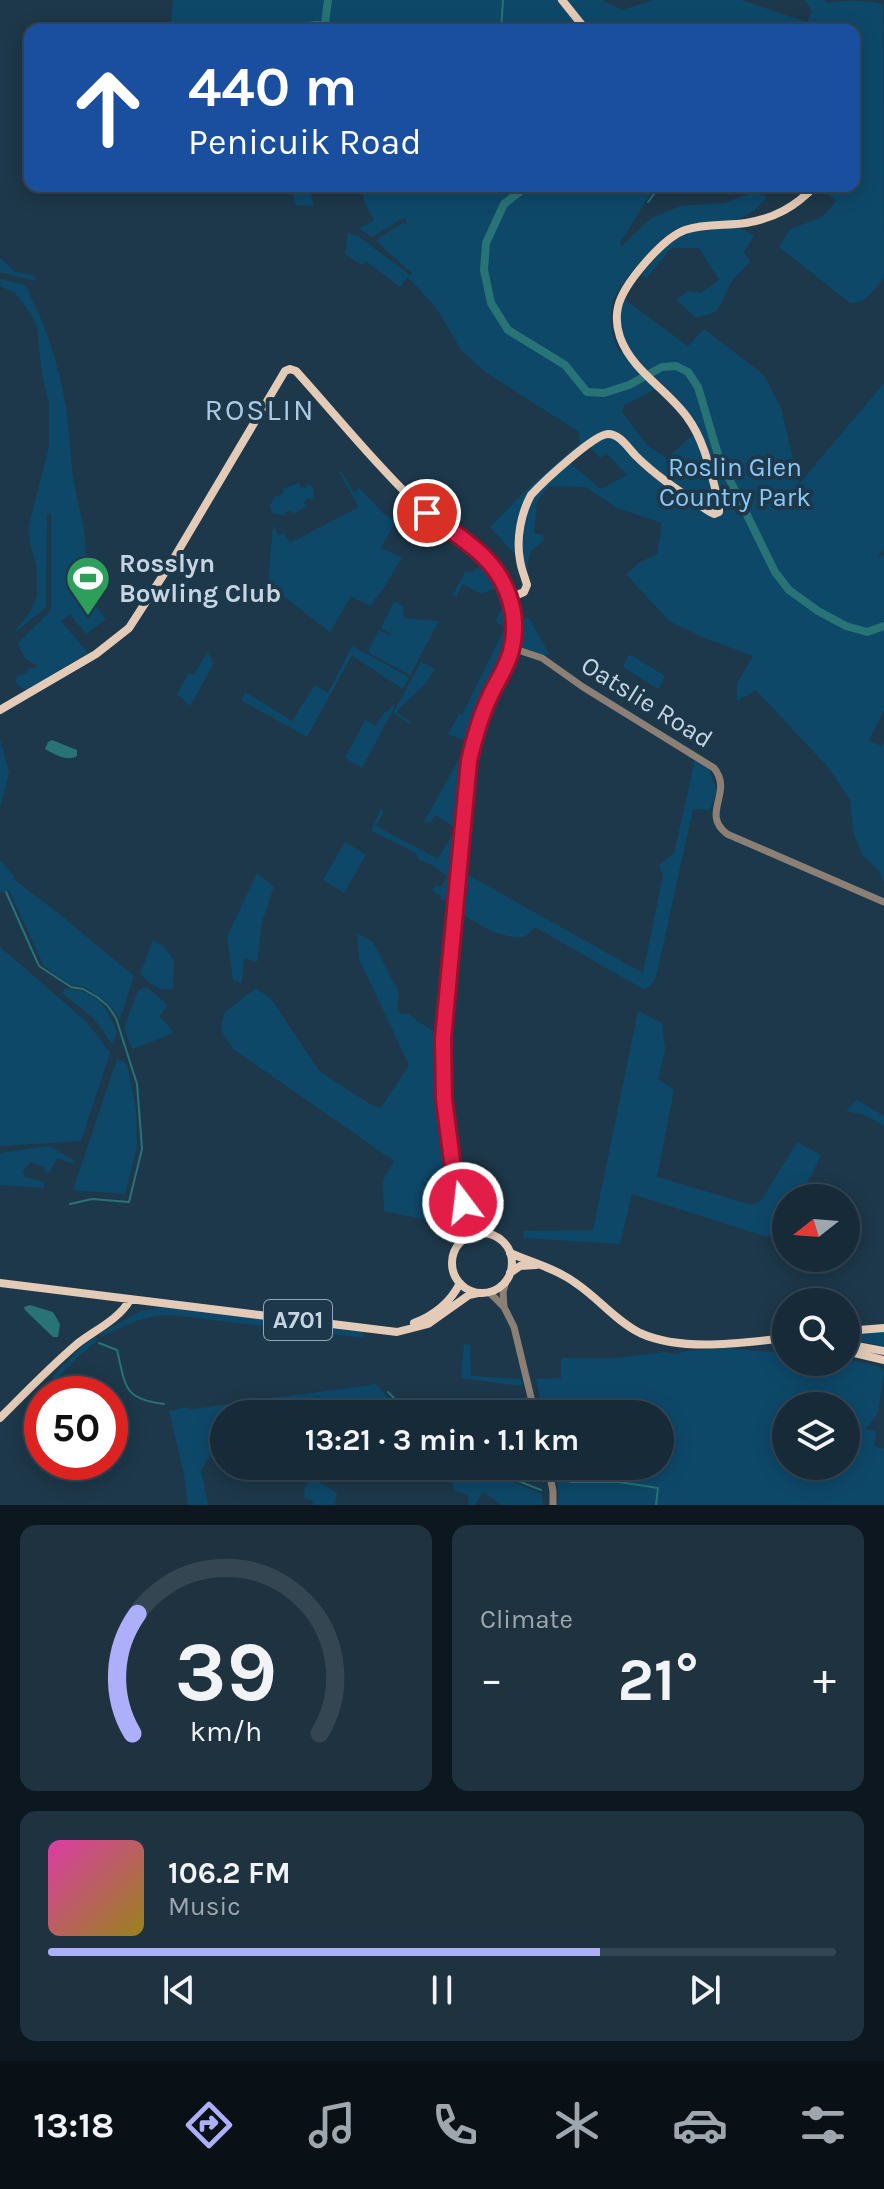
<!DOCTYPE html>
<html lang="en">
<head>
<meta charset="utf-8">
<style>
	body { margin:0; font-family:Karla,sans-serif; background:#1f3240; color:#f1f3f6; height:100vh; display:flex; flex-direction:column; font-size:30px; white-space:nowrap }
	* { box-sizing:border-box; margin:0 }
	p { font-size:26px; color:#9ea7ae }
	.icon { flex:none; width:44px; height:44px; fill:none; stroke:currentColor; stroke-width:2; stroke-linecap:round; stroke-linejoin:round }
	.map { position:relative; height:1505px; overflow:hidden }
	.sheet { display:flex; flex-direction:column; gap:20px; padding:20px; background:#0c171f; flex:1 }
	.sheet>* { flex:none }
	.guide { position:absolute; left:24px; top:24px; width:836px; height:168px; border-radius:16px; box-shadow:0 4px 20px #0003,0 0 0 2px #354653; background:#1a4fa0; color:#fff; overflow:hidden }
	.needle { width:52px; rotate:253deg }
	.tools { position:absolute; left:772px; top:1184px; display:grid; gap:16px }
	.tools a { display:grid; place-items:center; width:88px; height:88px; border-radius:50%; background:#162a38; box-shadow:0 4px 20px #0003,0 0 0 2px #354653; font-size:40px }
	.speed { position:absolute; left:24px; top:1376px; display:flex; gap:16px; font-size:40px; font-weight:700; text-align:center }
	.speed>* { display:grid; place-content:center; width:104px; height:104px; border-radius:50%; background:#162a38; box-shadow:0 4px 20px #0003,0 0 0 2px #354653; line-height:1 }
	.speed .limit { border:12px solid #d22; background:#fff; color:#111 }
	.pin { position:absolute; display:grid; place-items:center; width:68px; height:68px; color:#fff; margin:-34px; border:4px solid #fff; border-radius:50%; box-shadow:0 2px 8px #0007 }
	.me { position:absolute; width:88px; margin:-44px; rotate:345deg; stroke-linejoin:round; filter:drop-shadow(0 0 6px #0008) }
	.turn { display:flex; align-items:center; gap:28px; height:168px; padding:0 32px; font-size:36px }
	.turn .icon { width:104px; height:104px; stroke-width:2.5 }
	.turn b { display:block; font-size:56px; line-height:68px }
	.big { font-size:60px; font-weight:700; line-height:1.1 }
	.sheet .widget { flex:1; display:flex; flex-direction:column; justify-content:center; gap:12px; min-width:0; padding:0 28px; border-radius:16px; background:#1f3240 }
	.sheet .dial { align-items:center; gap:0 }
	.dial svg { height:208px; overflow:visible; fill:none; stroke:#354653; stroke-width:7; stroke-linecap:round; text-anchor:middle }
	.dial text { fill:#f1f3f6; stroke:none }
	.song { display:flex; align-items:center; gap:24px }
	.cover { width:96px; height:96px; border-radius:12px; background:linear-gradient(135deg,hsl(320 70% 55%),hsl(50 70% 35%)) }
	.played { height:8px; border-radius:4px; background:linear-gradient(90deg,#adaffb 70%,#354653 70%) }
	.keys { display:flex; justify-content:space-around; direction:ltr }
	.heat { display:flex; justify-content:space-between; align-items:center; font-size:44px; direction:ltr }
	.sheet .tiles { flex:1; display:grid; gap:20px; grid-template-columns:1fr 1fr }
	.widget:last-child { grid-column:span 2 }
	.trip { position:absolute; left:210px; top:1400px; width:464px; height:80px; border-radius:40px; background:#162a38; box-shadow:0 4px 20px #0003,0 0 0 2px #354653; font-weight:700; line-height:80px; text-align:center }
	.tabs { display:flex; height:128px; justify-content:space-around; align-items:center; background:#091116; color:#9ea7ae }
	.tabs .icon { width:56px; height:56px }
	.tabs .active { color:#adaffb }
	.tabs b { font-size:36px; color:#f1f3f6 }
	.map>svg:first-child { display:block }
	.green { fill:#0e4869; fill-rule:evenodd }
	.water { fill:#277376 }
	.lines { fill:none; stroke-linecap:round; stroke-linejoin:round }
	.stream { stroke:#277376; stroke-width:2 }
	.river { stroke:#277376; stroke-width:8 }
	.minor { stroke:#8c8076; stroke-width:7 }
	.major { stroke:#e3cbb7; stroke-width:8 }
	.route-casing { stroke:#92132f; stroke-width:20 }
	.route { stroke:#e11d48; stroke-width:14 }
	.labels { text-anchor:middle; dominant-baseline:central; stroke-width:8; stroke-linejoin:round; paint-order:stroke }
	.shield { fill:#1d384a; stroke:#93a6b4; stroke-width:2 }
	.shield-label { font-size:24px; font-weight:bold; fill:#c6d5e1 }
	.park-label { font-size:26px; fill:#8ac9f6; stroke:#1d384a }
	.poi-label { font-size:26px; font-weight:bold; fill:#c6d5e1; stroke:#1d384a; text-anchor:start }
	.street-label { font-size:26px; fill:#c6d5e1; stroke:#1d384a }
	.quarter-label { font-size:30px; letter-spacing:2px; fill:#accbe2; stroke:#1d384a }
</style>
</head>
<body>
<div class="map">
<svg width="884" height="1505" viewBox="0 0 884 1505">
	<rect width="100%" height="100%" fill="#1d384a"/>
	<path class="green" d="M173,0H601L622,10L654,0H741L807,22L812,11L805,0H824L827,3C847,0 863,0 883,4L884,278C874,289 866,305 850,303L779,247L790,229L823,217L836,201L820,186H854V30H170Z
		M291,186H309L314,206L296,205Z
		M360,186H661L654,188L620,243L622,246L650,219L680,206L725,203L756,191L767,198C761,203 755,210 748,214C731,226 698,218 676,229C659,238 617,285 612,304C609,318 611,341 620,352H624L619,318L624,299L688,346L704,329L764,375L781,408L799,484L884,383V550L876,557L884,555V710L869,740L881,746L884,743V882L879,871L862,854L854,835L850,800L828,767L756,690L737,701V683L753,656L705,638L669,621L626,574L639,563L657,554L662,523L617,508L586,487L549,486L537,502L534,533L543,535L544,540L530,552L527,571C517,551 522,509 536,492C546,481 558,472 569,462L601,489L627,475L606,453L600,458L589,446L609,432H601L582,445L536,485L516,533L514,553L490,527L525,491L580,443L579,432L484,371L461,350L437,309L408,277L400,287L366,261L362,265L345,254L348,233L358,236L410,275L412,273L377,242V239L403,223L407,225L405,217L372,237L359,229L374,220L367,208ZM640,363C661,383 687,403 698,431L667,458L648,446L622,412L624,405L657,389Z
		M736,227L754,235L744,252L750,262C744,269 736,275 731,283C719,303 724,315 695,317L676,300L688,291L701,293L719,280L699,248H671L647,278L641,275L668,244L689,231Z
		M0,258L14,271L35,276L36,281L0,272Z
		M0,279L25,285C45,322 59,365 66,407C70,436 70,464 76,493C79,507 88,540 85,553C93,568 89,577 93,594L74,610L90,599L106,619L86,634L70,614L61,621L88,653L29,689H23L15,682L18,676L26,673L29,668H36L37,665C25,661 22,654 18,643L51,610V513L47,514L46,607L12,635L30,612L37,596V568L30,543L29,525L49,447V403L42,375L37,326L30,312L14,292L0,286Z
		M341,471L354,493L359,488L384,514L396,521L381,548L402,557L382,591L376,597L371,606L351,596L330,632L268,584L273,525L279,536L284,533L290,543L359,507L339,472Z
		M299,483L300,487L306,488L307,484C315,486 315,493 312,500L307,498L304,503L307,506L293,515L292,511L285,512V516L272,513L270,506L276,495L279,497L284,492L282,489Z
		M483,562C537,628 491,672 470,737L463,740L448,734L459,714L462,715L505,628L495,621L502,609L495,588L482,594L463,584L456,597L453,595L465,572H473Z
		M394,601L404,606L403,618L439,621L410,675L368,652L379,630L391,636V634L381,628Z
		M529,618L549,654L543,655L519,646L521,619Z
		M352,646L409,677L403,689L352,655L307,737L241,700L245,692L292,721L315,685L328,693Z
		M208,651L209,656L212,658L211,662L214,663L190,706L177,694L189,673L194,675Z
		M631,655L665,676L658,689L623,667L628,656Z
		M421,662L435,669L425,684L396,712L411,722L410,724L393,713Z
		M393,705L395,706L362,768L345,758L365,720L376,726L385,711L387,712Z
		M0,739L9,772L0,809Z
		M465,748L467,752L460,771V792L451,903L440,899L442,896L432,891L436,885L441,887L447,876L434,866L418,859L416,853L372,831V828L381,809L384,811L376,826L438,859L456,828L435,815L431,822H424Z
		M695,760L708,767L717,791L710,810L693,809L656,977L650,987L643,989L535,927L525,937C502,939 483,927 464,915L467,890L463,885L462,869L466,865L468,875L643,973L663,875L659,865L674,853Z
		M345,842L366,855L344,893L323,880Z
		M0,860L14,876L13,879L58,913L134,976L120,1019L109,1004L85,987L69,984L44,966L9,890L0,893Z
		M257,873L274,887L262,922L257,962L244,958L242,984L233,980L227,937Z
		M357,933L373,942L399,993L397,1010L402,1014H409L419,1022L440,1035L438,1066L452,1219L426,1220L384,1211L383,1180L394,1161L233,1049L221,1030L224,1013L256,988L271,999L319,1071L373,1106L381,1108L409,1065L359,959Z
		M153,940L164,947L174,960L173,988C160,994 150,982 140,974Z
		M0,947L87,1022L110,1053L81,1141L0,1146Z
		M146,987L168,1005L160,1016L174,1033L132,1049L124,1028L138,990Z
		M65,988C97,992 106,1004 117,1032L112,1044L94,1019L62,993Z
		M638,1011L662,1023L665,1050L658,1079L674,1090L657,1177L752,1205L761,1201L797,1142L821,1155L800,1198H786V1219L767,1237L632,1194L620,1244L524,1238L523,1231L593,1230Z
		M117,1059L127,1064L136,1108L137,1147L125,1194L73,1190Z
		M857,1100L884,1116V1126L864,1115L846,1111Z
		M49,1146L74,1160L73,1164L57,1158L49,1173H46L44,1167L31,1162L23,1171L25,1177L44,1182V1188L0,1185V1153Z
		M158,1308H181L346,1329L363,1332L364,1338L172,1315C140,1316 129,1324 101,1337L99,1334L141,1311Z
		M884,1331V1346L846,1339V1334Z
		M95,1337L98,1340L78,1357L55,1380L52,1377L84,1345Z
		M464,1344L470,1345L471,1376L521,1379L522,1386L461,1378Z
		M724,1348L786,1353V1362H846V1359L878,1366L884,1371L878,1413L866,1429L876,1431L874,1446L884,1449V1505H557L559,1494L554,1466H660V1414H543L536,1379L561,1378V1359L563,1358H616L664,1352L677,1354L686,1351ZM846,1406V1466H786V1406Z
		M376,1384L403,1414H374L366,1409V1414H323L325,1407H333C312,1403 292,1405 272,1413L265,1407L258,1414H224L223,1437L201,1470L208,1505H188L184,1474L169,1411L188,1407L189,1410C251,1399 313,1394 376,1384Z
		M423,1466H475L542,1494L543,1505H502L483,1492L475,1505H469L468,1495L455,1491L449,1474Z
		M312,1477L337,1493L335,1505H313V1501L304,1498L305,1487Z"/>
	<path class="water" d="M52,740L77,750V756C67,762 54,754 45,749L48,742Z
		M30,1305L53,1312L60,1324L58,1337H53L25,1310L24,1307Z"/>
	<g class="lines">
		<path class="stream" d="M295,30C304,23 313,20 325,23
			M501,30L503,0
			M648,202L660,186
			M6,892L39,966L71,987L83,989L97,997L108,1006L116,1018L137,1084L141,1135L142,1149L129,1202L92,1199L70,1204
			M99,1343L117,1350C126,1387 123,1399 164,1404
			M388,1392L410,1414
			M481,1466L541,1490
			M569,1466L564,1478L571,1482H619L658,1488L656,1505"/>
		<path class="river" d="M328,0L325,23L332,30
			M527,186L504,204L486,243L484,270L491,303L508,330L565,365L587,392L604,393L629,385L662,367L676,366L688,372L698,387L719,458L775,572L789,590L818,611L846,626L867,632L884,626"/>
		<path class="minor" d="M512,648L542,658L583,687L714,768C734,793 700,813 727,834L884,902
			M506,1281L503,1292L504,1307L514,1327L535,1414
			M489,1292L504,1307
			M548,1466L553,1491V1505"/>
		<path class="major" d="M562,0L586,30
			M510,598L524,592L527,585C525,577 521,569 520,560C516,539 521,513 531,495C542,483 594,434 608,434C620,434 628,448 636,456C658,478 685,495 710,512L714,514L719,512V503C711,474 705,441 687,417C667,389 632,371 620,337C617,328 616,316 618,307C623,284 663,238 685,230C705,223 726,226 746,223C775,218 795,207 815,186
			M0,710L96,654L129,628L171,563L285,371L290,369L296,371C334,413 370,458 410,497C438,524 475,540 497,573C510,591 516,613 514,636C511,659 498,677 489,698C480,718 474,740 469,761L443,1039L444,1099L452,1161L469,1227L468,1237
			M466,1207L488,1233
			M452 1263a30 30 0 1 1 60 0a30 30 0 1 1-60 0Z
			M510,1253C533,1263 557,1269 577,1284C599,1299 616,1321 640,1333C682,1352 741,1343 786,1338
			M510,1273L520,1266L536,1265
			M0,1283L397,1332L428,1324L469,1295L478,1293
			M414,1323C435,1315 450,1303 460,1283
			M846,1331L884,1328
			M846,1344L884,1351
			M846,1351L884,1360
			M0,1418C25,1393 50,1367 77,1344C95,1330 118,1320 130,1300"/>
	</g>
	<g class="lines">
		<g class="route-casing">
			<path id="route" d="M427,513C447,529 468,540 486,559C509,583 520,618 511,651C507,667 497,681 490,696C480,717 474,739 469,761L443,1039L444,1099L452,1161L463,1203"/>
		</g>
		<use href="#route" class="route"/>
	</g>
	<defs>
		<g id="stadium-pin" transform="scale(2.3)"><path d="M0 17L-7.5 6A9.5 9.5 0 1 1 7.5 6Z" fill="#2e9e5b" stroke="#1d384a"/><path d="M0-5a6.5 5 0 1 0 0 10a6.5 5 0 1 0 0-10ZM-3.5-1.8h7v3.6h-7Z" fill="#fff"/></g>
	</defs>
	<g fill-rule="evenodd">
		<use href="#stadium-pin" x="88" y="578"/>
	</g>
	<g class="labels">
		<rect class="shield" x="264" y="1300" width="68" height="40" rx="6"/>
		<g class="shield-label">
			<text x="298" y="1320">A701</text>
		</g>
		<g class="park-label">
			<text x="735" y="467">Roslin Glen<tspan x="735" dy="30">Country Park</tspan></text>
		</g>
		<g class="poi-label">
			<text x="119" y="563">Rosslyn<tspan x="119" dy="30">Bowling Club</tspan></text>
		</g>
		<g class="street-label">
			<text transform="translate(647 702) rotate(32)">Oatslie Road</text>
		</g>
		<g class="quarter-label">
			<text x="260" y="410">ROSLIN</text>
		</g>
	</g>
</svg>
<div class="tools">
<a><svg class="needle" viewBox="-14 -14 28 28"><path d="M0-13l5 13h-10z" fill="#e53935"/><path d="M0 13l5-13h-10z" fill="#9ea7ae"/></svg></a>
<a><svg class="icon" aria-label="search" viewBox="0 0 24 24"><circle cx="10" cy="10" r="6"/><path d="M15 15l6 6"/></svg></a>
<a><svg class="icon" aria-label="layers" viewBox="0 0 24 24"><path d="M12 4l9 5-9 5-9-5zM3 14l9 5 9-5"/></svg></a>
</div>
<div class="speed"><div class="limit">50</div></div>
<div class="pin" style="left:427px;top:513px;background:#d93025"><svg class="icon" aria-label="arrive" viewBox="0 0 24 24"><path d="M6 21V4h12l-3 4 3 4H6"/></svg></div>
<svg class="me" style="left:463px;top:1203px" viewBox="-20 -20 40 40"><circle r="17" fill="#e11d48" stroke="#fff" stroke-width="3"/><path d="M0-11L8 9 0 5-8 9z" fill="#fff"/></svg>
<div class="trip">13:21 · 3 min · 1.1 km</div>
<div class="guide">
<div class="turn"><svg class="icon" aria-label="ahead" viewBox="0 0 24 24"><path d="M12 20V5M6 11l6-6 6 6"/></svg><div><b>440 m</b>Penicuik Road</div></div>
</div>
</div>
<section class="sheet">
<div class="tiles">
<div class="widget dial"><svg viewBox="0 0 100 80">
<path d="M14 69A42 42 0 1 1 86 69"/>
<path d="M14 69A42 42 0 0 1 16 23" stroke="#adaffb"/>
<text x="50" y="56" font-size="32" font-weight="700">39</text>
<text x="50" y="72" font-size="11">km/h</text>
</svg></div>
<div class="widget"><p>Climate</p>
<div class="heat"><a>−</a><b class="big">21°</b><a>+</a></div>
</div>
<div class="widget">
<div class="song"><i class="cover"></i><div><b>106.2 FM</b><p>Music</p></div></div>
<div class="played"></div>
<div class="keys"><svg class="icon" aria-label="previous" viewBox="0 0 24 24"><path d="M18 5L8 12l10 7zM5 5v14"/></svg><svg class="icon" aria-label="pause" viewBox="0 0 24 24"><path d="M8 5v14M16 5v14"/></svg><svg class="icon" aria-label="next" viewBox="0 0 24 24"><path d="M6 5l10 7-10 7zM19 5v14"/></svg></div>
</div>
</div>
</section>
<nav class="tabs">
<b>13:18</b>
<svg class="icon active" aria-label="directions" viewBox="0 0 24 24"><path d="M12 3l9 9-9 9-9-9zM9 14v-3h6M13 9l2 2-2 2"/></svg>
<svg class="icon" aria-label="music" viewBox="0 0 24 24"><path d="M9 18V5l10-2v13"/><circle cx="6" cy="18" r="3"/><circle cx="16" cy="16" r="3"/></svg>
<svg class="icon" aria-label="phone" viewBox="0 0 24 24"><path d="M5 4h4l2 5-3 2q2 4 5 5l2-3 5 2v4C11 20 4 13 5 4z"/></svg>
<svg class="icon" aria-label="climate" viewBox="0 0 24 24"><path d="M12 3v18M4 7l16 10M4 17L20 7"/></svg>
<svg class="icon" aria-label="car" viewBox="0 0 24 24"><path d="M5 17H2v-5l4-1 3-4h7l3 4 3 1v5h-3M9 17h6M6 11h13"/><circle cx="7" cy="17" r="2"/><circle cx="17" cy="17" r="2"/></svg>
<svg class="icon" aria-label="filters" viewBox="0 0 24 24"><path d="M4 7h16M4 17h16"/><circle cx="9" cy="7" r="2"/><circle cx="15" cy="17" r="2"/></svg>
</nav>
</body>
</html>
